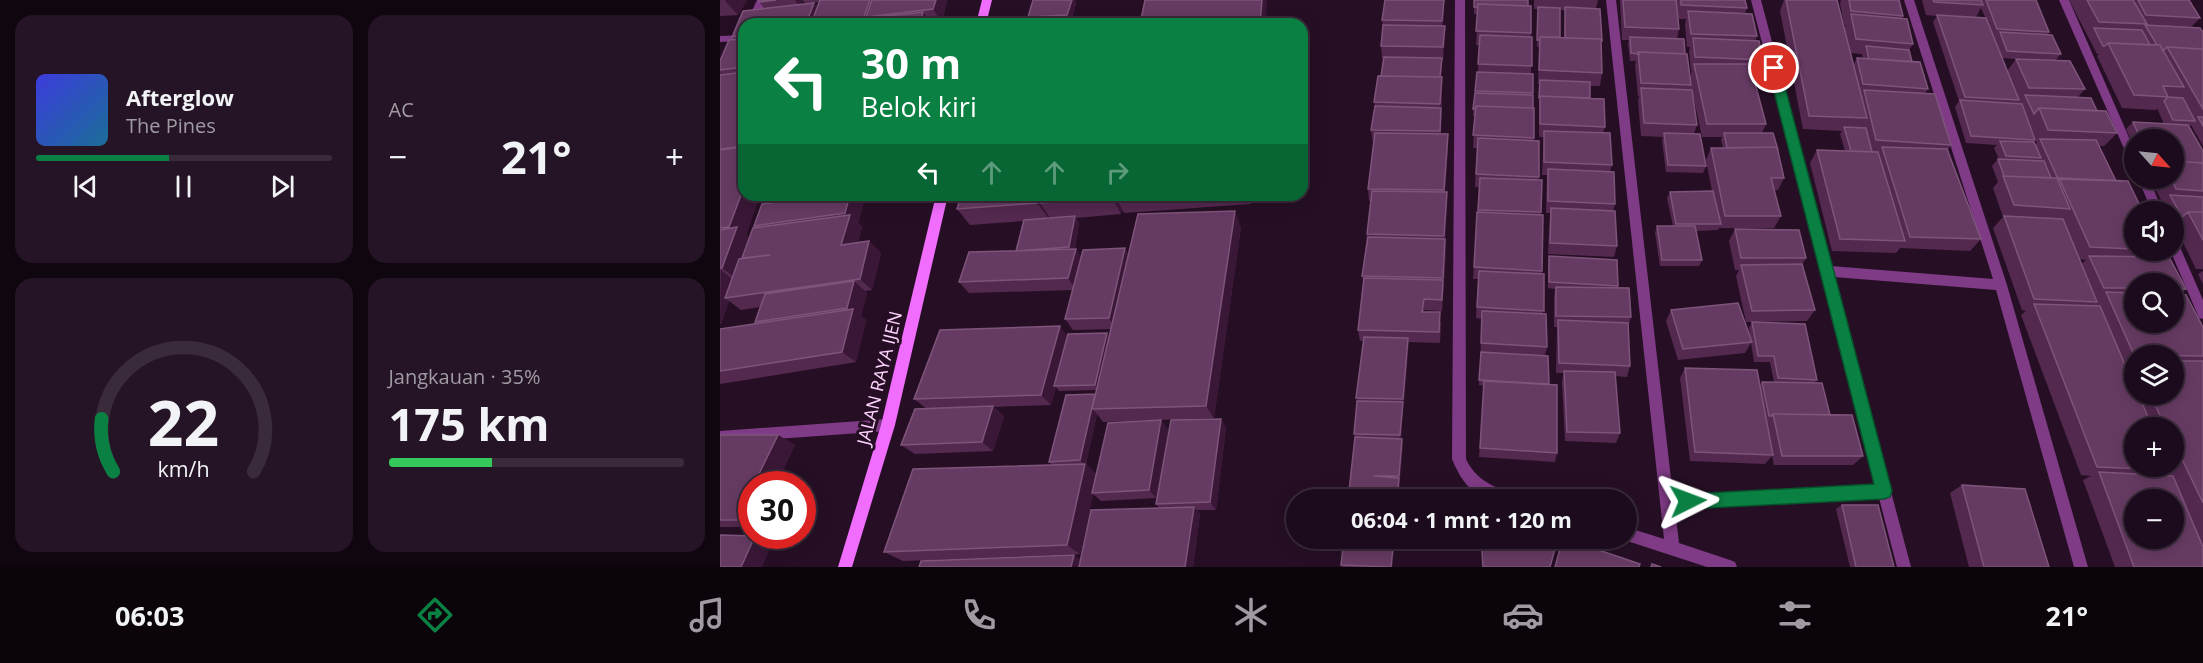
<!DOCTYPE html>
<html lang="id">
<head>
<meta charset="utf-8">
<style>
	body { margin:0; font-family:"Open Sans",sans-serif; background:#251425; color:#f1f3f6; height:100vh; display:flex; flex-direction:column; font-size:22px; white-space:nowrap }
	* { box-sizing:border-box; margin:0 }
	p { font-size:20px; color:#a09ba3 }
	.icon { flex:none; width:33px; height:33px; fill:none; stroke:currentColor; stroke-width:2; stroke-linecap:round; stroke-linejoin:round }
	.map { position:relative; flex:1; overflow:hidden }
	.panel { display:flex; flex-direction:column; gap:15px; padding:15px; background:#0f060f; width:720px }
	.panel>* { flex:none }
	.guide { position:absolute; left:18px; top:18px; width:570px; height:183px; border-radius:18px; box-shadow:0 3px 15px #0003,0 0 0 2px #3a2b3b; background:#0b8043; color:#fff; overflow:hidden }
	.needle { width:39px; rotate:117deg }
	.controls { position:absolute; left:1404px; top:129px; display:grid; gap:12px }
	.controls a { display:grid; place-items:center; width:60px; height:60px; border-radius:50%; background:#1c0b1c; box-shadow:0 3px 15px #0003,0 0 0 2px #3a2b3b; font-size:30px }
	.speed { position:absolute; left:18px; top:471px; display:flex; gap:12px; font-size:30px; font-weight:700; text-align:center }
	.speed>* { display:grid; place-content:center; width:78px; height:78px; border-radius:50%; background:#1c0b1c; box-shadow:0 3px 15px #0003,0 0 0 2px #3a2b3b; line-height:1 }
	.speed .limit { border:9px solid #d22; background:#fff; color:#111 }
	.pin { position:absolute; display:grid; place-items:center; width:51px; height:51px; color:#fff; margin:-26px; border:3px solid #fff; border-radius:50%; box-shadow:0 2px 6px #0007 }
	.me { position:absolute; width:66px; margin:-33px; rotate:87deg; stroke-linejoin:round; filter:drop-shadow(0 0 4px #0008) }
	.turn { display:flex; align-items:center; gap:21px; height:126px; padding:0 24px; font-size:27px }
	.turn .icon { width:78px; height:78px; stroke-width:2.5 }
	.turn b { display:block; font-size:42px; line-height:51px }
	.lanes { display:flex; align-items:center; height:57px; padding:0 24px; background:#0003; justify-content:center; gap:30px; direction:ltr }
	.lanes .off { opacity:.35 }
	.big { font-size:45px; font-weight:700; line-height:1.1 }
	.panel .widget { flex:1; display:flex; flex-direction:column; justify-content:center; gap:9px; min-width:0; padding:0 21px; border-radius:18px; background:#251425 }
	.panel .dial { align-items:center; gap:0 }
	.dial svg { height:156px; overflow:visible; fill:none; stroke:#3a2b3b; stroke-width:7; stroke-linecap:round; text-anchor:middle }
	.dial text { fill:#f1f3f6; stroke:none }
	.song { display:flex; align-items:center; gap:18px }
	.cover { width:72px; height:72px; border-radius:9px; background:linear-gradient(135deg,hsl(240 70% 55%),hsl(200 70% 35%)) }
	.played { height:6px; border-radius:3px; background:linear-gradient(90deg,#0b8043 45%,#3a2b3b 45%) }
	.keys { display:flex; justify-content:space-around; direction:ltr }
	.heat { display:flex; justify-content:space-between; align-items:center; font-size:33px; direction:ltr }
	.charge { height:9px; border-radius:4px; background:linear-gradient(90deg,#34c759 35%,#3a2b3b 0) }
	.panel .tiles { flex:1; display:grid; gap:15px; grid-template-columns:repeat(2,1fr) }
	.trip { position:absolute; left:566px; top:489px; width:351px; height:60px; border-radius:30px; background:#1c0b1c; box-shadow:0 3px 15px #0003,0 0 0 2px #3a2b3b; font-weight:700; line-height:60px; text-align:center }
	.menu { display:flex; height:96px; justify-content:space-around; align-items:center; background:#0b040b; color:#a09ba3 }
	.menu .icon { width:42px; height:42px }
	.menu .current { color:#0b8043 }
	.menu b { font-size:27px; color:#f1f3f6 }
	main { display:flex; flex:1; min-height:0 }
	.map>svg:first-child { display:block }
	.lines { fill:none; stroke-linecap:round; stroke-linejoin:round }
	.street { fill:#7f3b85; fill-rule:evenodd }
	.secondary { fill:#f16dfe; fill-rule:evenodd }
	.wall { fill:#542950; fill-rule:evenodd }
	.shaded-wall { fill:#3a1737 }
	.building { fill:#663b63; stroke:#7e547b; stroke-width:1.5; fill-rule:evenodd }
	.route { fill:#0b8043; stroke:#07532c; stroke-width:1.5 }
	.labels { text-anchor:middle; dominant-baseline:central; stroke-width:6; stroke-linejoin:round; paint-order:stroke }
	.street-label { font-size:18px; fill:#ffd5ff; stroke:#260f25 }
</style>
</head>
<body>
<main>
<section class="panel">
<div class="tiles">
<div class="widget">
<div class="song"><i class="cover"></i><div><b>Afterglow</b><p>The Pines</p></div></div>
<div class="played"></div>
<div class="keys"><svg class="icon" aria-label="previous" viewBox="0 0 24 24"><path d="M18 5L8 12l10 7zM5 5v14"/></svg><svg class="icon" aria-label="pause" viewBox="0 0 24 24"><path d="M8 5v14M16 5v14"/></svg><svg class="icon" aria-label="next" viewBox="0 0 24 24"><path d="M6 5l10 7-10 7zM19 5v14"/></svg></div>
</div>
<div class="widget"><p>AC</p>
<div class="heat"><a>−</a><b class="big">21°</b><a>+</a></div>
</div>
<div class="widget dial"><svg viewBox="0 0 100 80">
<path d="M14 69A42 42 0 1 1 86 69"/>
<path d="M14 69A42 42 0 0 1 8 42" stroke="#0b8043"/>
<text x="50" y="56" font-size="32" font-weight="700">22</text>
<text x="50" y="72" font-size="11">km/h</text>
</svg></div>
<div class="widget"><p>Jangkauan · 35%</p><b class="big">175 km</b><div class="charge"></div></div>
</div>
</section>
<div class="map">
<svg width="1483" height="567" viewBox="0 0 1483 567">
	<rect width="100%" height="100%" fill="#260f25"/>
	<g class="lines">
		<path class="street" d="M37,0H47L36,24H26Z
			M735,0H745L746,459C756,481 775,487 796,495L798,500C761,500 747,495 732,459Z
			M886,0H896L953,496L1156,485L1031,0H1041L1111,266L1273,279L1184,0H1194L1287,285L1368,567H1354L1276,290L1114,277L1191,567H1177L1159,498L955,509L959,543L1010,560L1015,562L1017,567H987L901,539L906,538V527L944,539Z
			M1339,0H1349L1414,149V164L1410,163L1409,160Z
			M24,35V41L0,42V36Z
			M1418,178H1429L1443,212H1432Z
			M1454,242L1458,244L1460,247L1483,300V319L1479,318L1450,250H1454Z
			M168,419L173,421L175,425L173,429L168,431L0,443V431Z"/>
		<path class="secondary" d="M262,0H272L266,24H256Z
			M216,195H228L175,425L132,567H118L161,425Z"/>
	</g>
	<path class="wall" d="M0,0H27L18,15L0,16Z
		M39,0H82L80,5L94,3L97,8L99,2L85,3L82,0H227L222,23L213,24H24V195H40L26,235L29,238L33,228H36L34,226L42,204L50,203L53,195H146L138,223L142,227L138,242L149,241L161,253L152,290L145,291L147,293L141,316L146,320L136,362L0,384V329L37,323L35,322L40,307L21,310L9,301L1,324H0V61L9,40H15L12,37L23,11L45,9L39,2Z
		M309,0H355L356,3L351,22L312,24L308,17L313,0Z
		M754,0L811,6V74H813L812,95L813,108H814V141H819L818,180H822L821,215L823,314L827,347L825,355L837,453L835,462L759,457L764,386L759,385L762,319L756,318L758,279H753L759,187H755L757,148H753L755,116H753V109L757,72H758L759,45H756L758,14H754Z
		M814,0H878L876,8L882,40L881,44L882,73L880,86H870V98L885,127L883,133L892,165L890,172L895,204L893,211L897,246L894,257L828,254L830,213H826L827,175H822L824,137H819V84H818L819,47H817L818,9H814ZM840,10H845L844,38L840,37Z
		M900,0H1025L1027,8L1025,13L1037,36L1035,41L1043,60L1038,73H1032L1046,124L1042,133L1058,150L1057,151L1064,178L1058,190H1054L1061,216L1054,228H1000V227L998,230L976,231L982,260L979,266H940L935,233L937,226H953L947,198L950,192L992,191L986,160L991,148H1003L1001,140L1002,137H982L972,90L977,125L974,134L986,166L983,173L946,172L942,140L943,137L921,136L918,101L919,96H918L915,65L916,61H910L908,44L909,40H902ZM958,19H966L965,25L967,47H970L969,51L971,70H972L970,77L965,54L957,39L959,29Z
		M1064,0H1117L1126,36L1124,28L1126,25H1124L1120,3L1121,0H1119H1179L1183,16L1182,18L1193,44L1189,50L1192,62L1208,89L1205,93L1231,145L1228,150L1261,239L1250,251L1180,248L1176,253L1112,251L1090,163L1097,150L1125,151L1120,134L1122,131L1083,129L1060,11ZM1130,53L1142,54L1143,59L1137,58L1133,66Z
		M1202,0H1316L1329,32L1327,35L1341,54L1336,60L1365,89L1358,97L1377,111L1397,133L1384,146H1379L1396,181L1414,212V250H1443L1435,257L1466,289L1458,295L1483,327V567H1395L1363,480L1371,476L1361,475L1301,315L1306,311L1302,310L1273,228L1283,217L1273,188L1278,182L1272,166L1278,159H1279L1274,148L1277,145L1246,143L1235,107L1239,101L1213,22L1217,16L1206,15ZM1261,8L1265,17H1256ZM1282,58L1296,59L1287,71ZM1310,125L1317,143L1315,145L1314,142L1315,140ZM1359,259L1366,260L1361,264ZM1414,284H1454V322H1414ZM1414,356H1454V394H1414ZM1414,428H1454V466H1414ZM1446,472L1448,476L1440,475Z
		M1349,0H1469L1480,18L1471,27L1483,32V146L1471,125L1469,127L1483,151V269H1476L1454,224V212H1447L1430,178H1454V140H1414V147L1406,129L1413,122L1444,124L1437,108L1436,110L1402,108L1377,56L1379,54H1377Z
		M724,5L723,26H725V39L723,60H722L721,77L722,90L721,134H728V147L725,192L727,204L725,239L726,251L722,311L704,310V312L721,323L720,343L688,342L683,405L681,439H682L683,444L678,500L635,437L634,434L637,401L636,398L643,341H640L638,330L643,281L642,276L651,201H649L648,189L653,143L651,130L655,106L654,102L661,76L663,59H662L661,46L663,28L662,20Z
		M241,195H532L531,204L404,213L402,209L401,214L356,218L359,223L355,249H356L361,257L408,254L521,227L494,418L383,422L377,414L366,464L376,474L441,420L448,430L436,498L381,501L373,494L360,554L183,561L164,552L332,465L329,462L376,395L377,390L339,391L336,387L331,405L207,409L194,399L348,336H389L391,329L353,330L345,319L352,290L249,293L239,282L296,251L303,221L250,225L237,209Z
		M1015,229L1086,258L1082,265L1095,310L1087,321L1026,322L1016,276L1019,270H1015L1009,241Z
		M829,256L898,286L897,288L911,317L908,327L910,366L907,377L895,376L900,433L896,443L845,441L842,381L844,373H836L837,327H834V298L835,289L828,288V263Z
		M1483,271V284L1478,274Z
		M951,310L1030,339L1029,328L1032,322L1097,380L1094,383L1110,415L1143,456L1133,465H1054L1052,456L1045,464L970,461L960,378L965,368L1040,385L1042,382H1054L1050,362H1034L1031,343L1025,353L958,360L946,321Z
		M273,406L284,416L273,451L195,454L181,445Z
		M501,419L506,428L496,510H477L480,514L473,567H199L361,559L439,508L436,504Z
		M0,435H58L75,445L56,484H32V527H0Z
		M1242,485L1329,567H1249L1230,493Z
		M1122,505L1174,567H1130L1116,509Z
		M675,538L672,567H622L621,565Z"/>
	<path class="shaded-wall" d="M6,0H27L18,15L5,1Z
		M75,0H82L79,6Z
		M150,0H160L146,17L151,24H149L144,17Z
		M216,0H227L222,23L213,9Z
		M352,0H355L356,3L351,22L347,15Z
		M542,0H547L546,24H540Z
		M724,0V5L723,34L722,21Z
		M94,3L105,17L92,24H86Z
		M203,12L211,24H200Z
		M725,26V39L723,60V47Z
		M722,77V90L720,117V104Z
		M728,134V147L724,202V190Z
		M24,187V195H40L26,235L32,239L22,258L24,260L17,279L2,268L15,232L9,227Z
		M727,192V204L725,248L724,236Z
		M130,195H146L138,223L142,227L134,257L121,245L129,217L125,213Z
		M319,195H334L320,203L329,216V219L317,203Z
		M392,195H394L402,209L401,214L392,198Z
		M528,195H532L531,204Z
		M515,211L521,227L494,418L486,406Z
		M355,216L359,223L354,254L349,247Z
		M725,239L726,251L723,289V278Z
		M149,241L161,253L152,290L140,279Z
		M405,248L412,260L396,329L389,318Z
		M356,249L364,261L356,290L348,278Z
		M1,270L16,282L5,298L9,301L1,324L0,323Z
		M723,280V291L722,311V300Z
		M134,281L147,293L141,316L146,320L136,362L122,352L132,312L127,308Z
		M340,326L348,337L334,386L336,387L331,405L321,395Z
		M387,333L391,339L379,390L375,385Z
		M688,338L689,344L684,405L683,399Z
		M375,394L372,409L377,414L366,464L377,475L360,554L347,545L365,465L360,460Z
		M683,402V408L681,440L680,435Z
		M273,406L284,416L273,451L262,442Z
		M501,419L506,428L496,510L490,502Z
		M441,420L448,430L436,498L429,490Z
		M58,435L75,445L56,484H34Z
		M682,439L683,444L680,481L679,476Z
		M679,478L680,482L678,500H677Z
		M32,491V525L17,520Z
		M474,507L480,514L473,567H465Z
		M35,536L53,542L42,567H21Z
		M674,538H675L672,567H671Z
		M354,555L367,564L366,567H351Z"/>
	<path class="building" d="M39,0H56L39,2Z
		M100,0H150L144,17L91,24Z
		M152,0H216L213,9L146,17Z
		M313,0H352L347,15L308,17Z
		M425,0H542L540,24H420Z
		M665,0H724L722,21L662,20Z
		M754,0H808V6L758,4V7H754Z
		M903,0H956L959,29L905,27Z
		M961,0H1025L1027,8L961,5Z
		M1066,0H1117L1147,118L1089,116Z
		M1129,0H1179L1183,16L1131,11Z
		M1213,0H1261L1263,5L1214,2Z
		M1266,0H1316L1329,32L1277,29Z
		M1367,0H1413L1427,24L1379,22Z
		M1418,0H1469L1480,18L1426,15Z
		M94,3L86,24H24V35L12,37L23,11Z
		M758,4L811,6V33L756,31Z
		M818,7L840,8V37H820V40H817Z
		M845,7L880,9L882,40L881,39L845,38Z
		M968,11L1032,14L1037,36L971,34Z
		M203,12L200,24H116V22Z
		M1131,14L1187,19L1193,44L1136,39Z
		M1217,15L1266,18L1299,100L1245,97Z
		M663,25L725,26L723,47L661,46Z
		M1425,25L1480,28L1483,32V49L1447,47L1443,51L1440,45H1437Z
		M1374,28L1422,30L1430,45L1388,43L1385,46H1383Z
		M1280,32L1332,35L1341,54L1287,51Z
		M760,35L812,37V66L758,64Z
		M820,37L881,39L882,73L819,70Z
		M910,37L964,39L965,54L918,52L919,54L911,53Z
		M973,38L1039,41L1043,60L975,57Z
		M24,39V67L0,70V61L9,40Z
		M1388,43L1440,45L1464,87L1443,86L1448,97L1414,95Z
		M1146,46L1189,50L1192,62L1149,59Z
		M1447,47L1483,49V109Z
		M918,52L967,54L971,85L921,83Z
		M664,57L722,58L720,77L661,76Z
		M1137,58L1200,62L1208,89L1143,84Z
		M1296,59L1350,61L1365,89L1309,88Z
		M974,64H1030L1046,124H987Z
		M24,72V146L0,149V75Z
		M757,72L813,74V93L755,91Z
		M658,76L722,77L720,104L654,102Z
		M820,80L870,82V98L820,96L819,97Z
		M921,88L972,90L977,125L924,123Z
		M1144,90L1215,94L1231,145L1156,140Z
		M755,93L813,95V108L756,106L755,109H753Z
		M1305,95L1371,98L1377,111L1319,108L1314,114Z
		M820,96L884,99L885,127L820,124Z
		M1448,97L1463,98L1475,121L1453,120L1444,101Z
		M1240,100L1302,104L1315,140L1251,136Z
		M655,106L721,108L720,131L651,130Z
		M756,106L814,108V138L753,135Z
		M1319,108L1386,111L1397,133L1328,130Z
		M1478,117H1483V126Z
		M1413,122L1468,125L1483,151V163L1454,161V140H1421Z
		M1124,127L1146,128L1152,152L1131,151Z
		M824,131L890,133L892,165L824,162Z
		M655,133L728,134L724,190L648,189Z
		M944,133L980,134L986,166L948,165Z
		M1004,133H1053L1058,150L1057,147L1007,148Z
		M758,138L819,141V177L756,174Z
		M1320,139L1376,140L1396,181L1338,179Z
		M1280,141L1314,142L1321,158L1286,156Z
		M24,147V187L9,227L0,228V150Z
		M1057,147L1064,178H1051L1061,216H1005L991,148Z
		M1162,147L1227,149L1261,239L1190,237Z
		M1097,150L1158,152L1185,241L1120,239Z
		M1278,159L1324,161L1331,178L1284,176Z
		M1454,161L1483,163V191L1456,189L1451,178H1454Z
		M828,169L894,172L895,204L828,201Z
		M1283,176L1337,178L1350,209L1294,205Z
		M760,178L822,180L821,212L758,210Z
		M1339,178L1408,181L1423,212H1414V249L1370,247Z
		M652,191L727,192L724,236L647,234Z
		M993,191L1001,224H956L950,192Z
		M53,195H104L50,203Z
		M104,195H130L125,213L34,226L42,204Z
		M241,195H319L317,203L237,209Z
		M322,195H392V198L320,203Z
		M1450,195L1483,197V212H1468L1462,217Z
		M831,208L895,211L897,246L830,243Z
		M515,211L486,406L372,409L418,214Z
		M757,212L823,215L822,271L754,267Z
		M1468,212H1483V240Z
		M130,215L121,245L149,241L140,279L5,298L19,259L50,255L22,258L33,228Z
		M355,216L349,247L296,251L304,220Z
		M1284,216L1343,219L1377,302L1314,299Z
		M937,226H975L982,260H942Z
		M17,227L2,268H0V230Z
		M1015,229L1079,230L1086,258H1021Z
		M648,237L725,239L723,278L642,276Z
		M405,248L389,318L345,319L363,250Z
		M356,249L348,278L239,282L249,252Z
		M829,256L897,260L898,286L829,282Z
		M1369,256L1449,257L1466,289H1454V284H1414V288H1384Z
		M1082,264L1095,310L1032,311L1021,265Z
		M759,271L824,274V311L757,307Z
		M644,278L723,280L722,300L704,299L702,312H720L719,332L638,330Z
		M134,281L127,308L35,322L45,294Z
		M836,287L909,288L911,317L836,316Z
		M1386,292L1414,293V322H1454V294L1466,295L1483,327V356L1414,355Z
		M1018,303L1032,342L963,349L951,310Z
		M1314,304L1380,306L1414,386V394H1418L1433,428H1414V466H1450L1451,470L1377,467Z
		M133,309L122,352L0,371V329Z
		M762,311L826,314L827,347L761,343Z
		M838,320L908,323L910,366L839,363Z
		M1032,322L1085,324L1097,380L1058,378L1054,356H1038Z
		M340,326L321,395L194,399L220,330Z
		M387,333L375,385L334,386L348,334Z
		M644,337L688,338L683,399L636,398Z
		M761,352L828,356L829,384L759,380Z
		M1454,361H1483V503L1454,442V428H1446L1430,394H1454Z
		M965,368L1037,370L1053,455L975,452Z
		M844,371L895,372L900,433L847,432Z
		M764,381L837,385V453L760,448Z
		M1042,382L1102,383L1110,415L1053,414L1052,416H1049Z
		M375,394L360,460L329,462L346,395Z
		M637,401L683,402L680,435L634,434Z
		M273,406L262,442L181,445L195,409Z
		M1053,414L1132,415L1143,456H1062Z
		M501,419L490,502L436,504L451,420Z
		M441,420L429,490L372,493L388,423Z
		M0,435H58L34,484H32V491L17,520H0Z
		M635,437L682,439L679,476H654L679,478L677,500H628Z
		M365,464L347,545L164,552L193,469Z
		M1379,472L1453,476L1483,547V567H1414ZM1414,500H1454V538H1414Z
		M1242,485L1305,489L1329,567H1264Z
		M1122,505H1158L1174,567H1136Z
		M474,507L465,567H359L371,510Z
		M0,535L35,536L21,567H0Z
		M624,538H674L671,567L621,565Z
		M761,538H838L830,567H763Z
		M843,538L920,564L919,567H835Z
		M354,555L351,567H199L201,561Z
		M932,564L941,567H931Z"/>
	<path class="route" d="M1054,64L1060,68L1172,491L1170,497L1164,499L968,509L962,507L960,501L962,496L968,494L1154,484L1048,68Z"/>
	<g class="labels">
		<g class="street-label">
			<text transform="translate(159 378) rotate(-76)">JALAN RAYA IJEN</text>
		</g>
	</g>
</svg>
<div class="controls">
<a><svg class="needle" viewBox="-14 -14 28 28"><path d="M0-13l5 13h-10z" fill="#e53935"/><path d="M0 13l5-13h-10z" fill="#a09ba3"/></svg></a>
<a><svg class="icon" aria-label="sound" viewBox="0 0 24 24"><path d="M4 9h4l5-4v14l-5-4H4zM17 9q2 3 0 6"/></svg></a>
<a><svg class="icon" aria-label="search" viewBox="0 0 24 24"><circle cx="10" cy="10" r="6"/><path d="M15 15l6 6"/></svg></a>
<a><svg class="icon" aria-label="layers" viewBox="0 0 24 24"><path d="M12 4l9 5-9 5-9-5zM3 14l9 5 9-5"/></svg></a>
<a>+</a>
<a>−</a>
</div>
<div class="speed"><div class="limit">30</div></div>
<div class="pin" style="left:1054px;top:68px;background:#d93025"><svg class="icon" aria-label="arrive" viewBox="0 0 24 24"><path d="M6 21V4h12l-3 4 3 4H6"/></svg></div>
<svg class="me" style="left:968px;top:501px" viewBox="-20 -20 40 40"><path d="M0-17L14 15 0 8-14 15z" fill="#0b8043" stroke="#fff" stroke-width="4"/></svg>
<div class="trip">06:04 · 1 mnt · 120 m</div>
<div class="guide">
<div class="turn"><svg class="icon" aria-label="left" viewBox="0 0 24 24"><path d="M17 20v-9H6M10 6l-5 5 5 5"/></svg><div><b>30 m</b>Belok kiri</div></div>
<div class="lanes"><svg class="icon" aria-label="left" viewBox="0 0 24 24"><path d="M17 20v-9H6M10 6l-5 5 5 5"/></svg><svg class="icon off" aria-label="ahead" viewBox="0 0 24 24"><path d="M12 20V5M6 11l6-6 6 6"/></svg><svg class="icon off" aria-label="ahead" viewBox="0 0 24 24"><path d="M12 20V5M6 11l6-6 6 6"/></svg><svg class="icon off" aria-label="right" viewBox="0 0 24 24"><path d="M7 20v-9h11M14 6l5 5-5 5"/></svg></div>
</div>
</div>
</main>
<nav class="menu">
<b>06:03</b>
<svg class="icon current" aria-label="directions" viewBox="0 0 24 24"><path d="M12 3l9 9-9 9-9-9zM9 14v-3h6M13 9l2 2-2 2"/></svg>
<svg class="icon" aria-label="music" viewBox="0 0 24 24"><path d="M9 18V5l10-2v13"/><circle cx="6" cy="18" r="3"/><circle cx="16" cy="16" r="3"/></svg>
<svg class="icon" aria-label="phone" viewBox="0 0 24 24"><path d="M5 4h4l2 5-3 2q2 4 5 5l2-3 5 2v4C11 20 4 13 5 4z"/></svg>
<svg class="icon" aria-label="climate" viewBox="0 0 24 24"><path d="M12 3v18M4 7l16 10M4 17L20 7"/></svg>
<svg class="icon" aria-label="car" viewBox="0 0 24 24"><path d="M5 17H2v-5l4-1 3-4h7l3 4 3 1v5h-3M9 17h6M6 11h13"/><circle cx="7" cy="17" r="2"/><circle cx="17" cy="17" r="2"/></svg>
<svg class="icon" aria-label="filters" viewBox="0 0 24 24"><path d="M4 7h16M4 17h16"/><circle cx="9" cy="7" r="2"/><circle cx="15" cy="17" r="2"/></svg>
<b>21°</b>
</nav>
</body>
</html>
